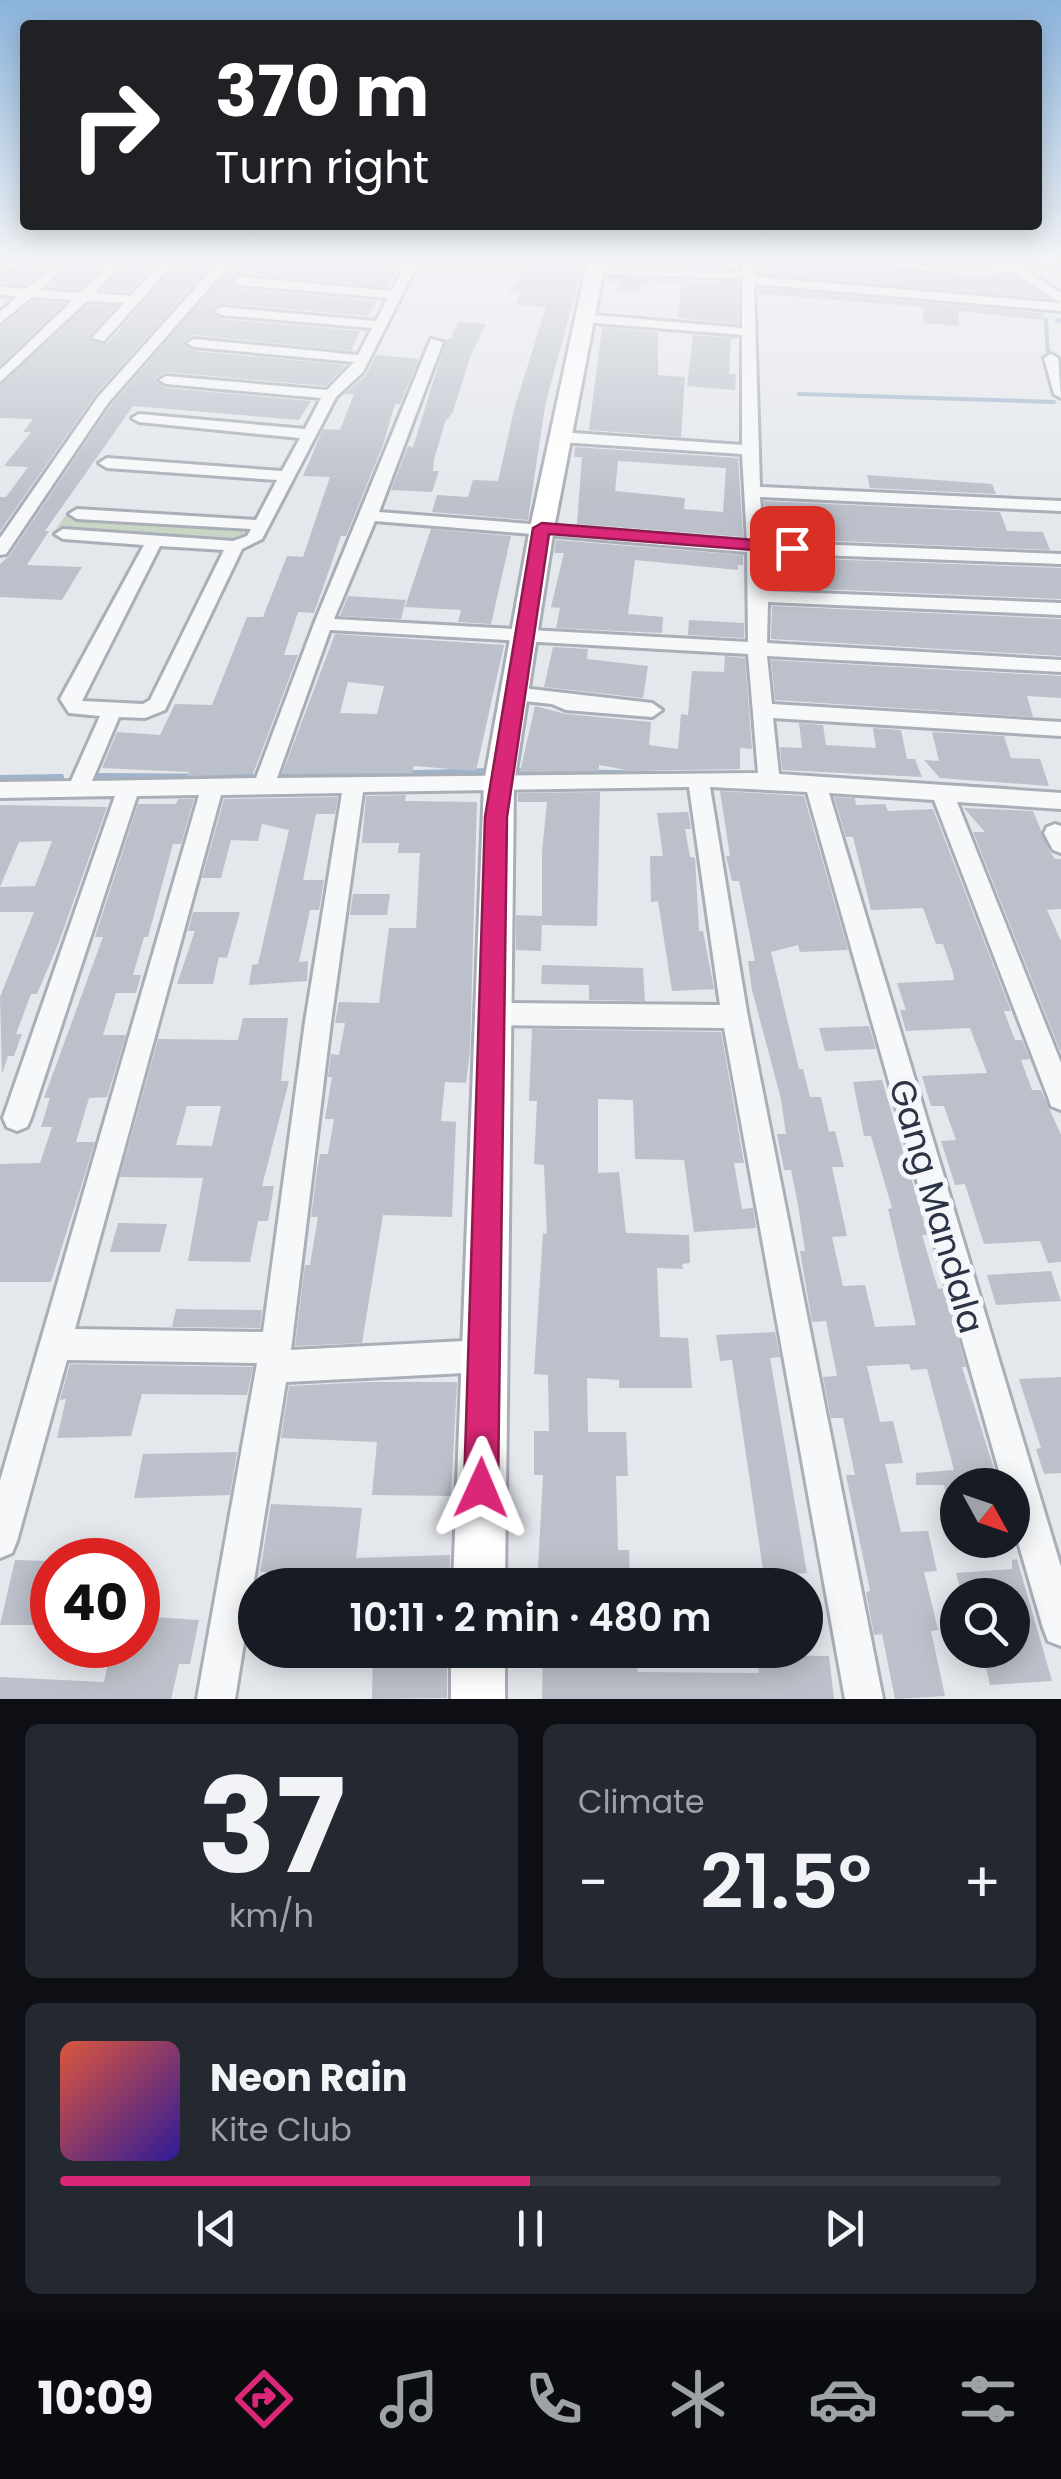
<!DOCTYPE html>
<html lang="en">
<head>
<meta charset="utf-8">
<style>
	body { margin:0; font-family:Poppins,sans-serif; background:#242831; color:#f1f3f6; height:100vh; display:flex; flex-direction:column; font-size:38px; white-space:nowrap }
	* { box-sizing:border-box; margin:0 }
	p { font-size:32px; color:#9ea1a6 }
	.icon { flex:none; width:55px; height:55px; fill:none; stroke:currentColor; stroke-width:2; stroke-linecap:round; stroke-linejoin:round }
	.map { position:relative; height:1699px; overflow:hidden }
	.details { display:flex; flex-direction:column; gap:25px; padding:25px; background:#0d0f14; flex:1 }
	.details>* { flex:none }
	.banner { position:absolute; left:20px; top:20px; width:1022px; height:210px; border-radius:10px; box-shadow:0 5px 25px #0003; background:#202124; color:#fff; overflow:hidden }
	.needle { width:65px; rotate:130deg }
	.tools { position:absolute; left:940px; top:1468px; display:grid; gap:20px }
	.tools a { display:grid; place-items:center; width:90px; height:90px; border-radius:50%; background:#171b24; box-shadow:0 5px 25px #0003; font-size:50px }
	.speed { position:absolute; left:30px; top:1538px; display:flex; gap:20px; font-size:50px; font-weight:700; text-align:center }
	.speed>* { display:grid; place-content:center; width:130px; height:130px; border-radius:50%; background:#171b24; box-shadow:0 5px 25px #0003; line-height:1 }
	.speed .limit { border:15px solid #d22; background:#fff; color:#111 }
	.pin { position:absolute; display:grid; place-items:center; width:85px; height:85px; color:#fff; margin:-42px; border-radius:20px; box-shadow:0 5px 15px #0006 }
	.me { position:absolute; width:110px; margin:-55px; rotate:1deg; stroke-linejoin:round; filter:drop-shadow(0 0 8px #0008) }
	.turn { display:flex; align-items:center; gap:35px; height:210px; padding:0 30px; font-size:45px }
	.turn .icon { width:130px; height:130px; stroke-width:2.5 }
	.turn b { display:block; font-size:70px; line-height:85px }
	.big { font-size:75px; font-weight:600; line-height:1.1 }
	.details .tile { flex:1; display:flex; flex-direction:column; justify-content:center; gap:15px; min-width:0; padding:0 35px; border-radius:15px; background:#242831 }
	.details .dial { align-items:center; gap:0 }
	.dial b { font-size:130px; line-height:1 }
	.song { display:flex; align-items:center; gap:30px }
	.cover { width:120px; height:120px; border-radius:15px; background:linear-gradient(135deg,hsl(10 70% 55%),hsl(250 70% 35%)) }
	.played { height:10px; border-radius:5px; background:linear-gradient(90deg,#db2777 50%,#363941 50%) }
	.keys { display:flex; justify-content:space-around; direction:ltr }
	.heat { display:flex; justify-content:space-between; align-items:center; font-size:55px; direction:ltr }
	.details .tiles { flex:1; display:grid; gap:25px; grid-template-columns:1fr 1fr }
	.tile:last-child { grid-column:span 2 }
	.trip { position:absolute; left:238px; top:1568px; width:585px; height:100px; border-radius:50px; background:#171b24; box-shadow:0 5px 25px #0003; font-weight:600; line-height:100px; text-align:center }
	.dock { display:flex; height:160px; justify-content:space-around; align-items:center; background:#090b0e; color:#9ea1a6 }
	.dock .icon { width:70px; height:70px }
	.dock .current { color:#db2777 }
	.dock b { font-size:45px; color:#f1f3f6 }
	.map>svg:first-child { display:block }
	.green { fill:#c9d6c5 }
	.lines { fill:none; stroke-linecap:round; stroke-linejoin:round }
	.stream-far1 { stroke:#9fb4cc; stroke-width:4 }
	.stream { stroke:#9fb4cc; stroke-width:6 }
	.building { fill:#bbc0ca; fill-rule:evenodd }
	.street-casing { stroke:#a9aeb7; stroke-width:6 }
	.secondary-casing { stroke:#a9aeb7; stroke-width:6 }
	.street { fill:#f7f8fa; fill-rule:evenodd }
	.secondary { fill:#fff; fill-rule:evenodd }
	.route { fill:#db2777; stroke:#8e194d; stroke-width:2.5 }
	.labels { text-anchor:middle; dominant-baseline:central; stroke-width:10; stroke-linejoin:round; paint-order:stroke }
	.near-street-label { font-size:35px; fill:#2b3445; stroke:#f4f6f9 }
</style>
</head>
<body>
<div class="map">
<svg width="1061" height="1699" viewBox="0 0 1061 1699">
	<rect width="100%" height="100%" fill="#e4e7ec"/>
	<path class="green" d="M65,516L251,526L244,542L54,532Z"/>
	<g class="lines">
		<path class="stream-far1" d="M1046,319L1048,354
			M1057,320L1061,321
			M799,394L1054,402"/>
		<path class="stream" d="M517,771L661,774
			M99,776L252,777
			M273,777L491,771
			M0,778L61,777
			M949,786L1006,789"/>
	</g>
	<path class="building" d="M21,263H50L25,285L0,283Z
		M73,263H105L79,289L49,287Z
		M128,263H156L129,292L102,290Z
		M207,263H213L95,395L0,531V497H6L28,467L4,466L31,432H23L33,419L0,418V386L88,305L116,306L88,338L107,344L176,266L203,268Z
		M235,263H341L397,271L386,287L239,273L231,278L229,282L239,289L377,301L368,316L221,303L213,308L211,312L221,319L360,331L351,351L194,335L185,340L183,344L194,351L346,365L326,386L166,372L157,377L155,381L166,388L311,401L299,420L133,406L45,531H49L27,565L82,567L62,600L0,597V564L9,556L111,405Z
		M530,263L558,266V263H583L545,406L528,520L432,512L437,495L468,497L473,480L498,481L515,406L546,307L515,305L520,293L508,291Z
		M869,263L976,281L1010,276L1046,298L758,274L760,264Z
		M610,277L738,283V324L677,318L682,283L649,281L648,286L639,285L638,291L617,290L619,283L609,282Z
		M758,288L1043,313L1044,320L958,311L959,326L924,323L923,307L758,294Z
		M33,301L64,303L0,365V327Z
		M458,322L486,324L470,357L453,412L445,422L434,460L433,471H439L432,492L391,490L408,446L413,447L446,340L451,338Z
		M602,327L658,332V375L685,377L681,437L589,430Z
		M693,335L736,338L731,340L729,374H736L735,390L687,386Z
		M376,355L419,359L400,404H395L383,445L346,536H341L314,613L298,612L284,655H298L253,774L187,776L189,772L102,768L117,732L160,735L175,704L212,705L247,617H263L287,556L303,557L330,477L303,476L323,429L340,430L354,394H345L366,375Z
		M575,447L738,458L743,537L577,524L582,457H574ZM618,461L726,468L723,512L684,509L685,498L615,491Z
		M867,475L992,484L996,494L870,488Z
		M764,501L1000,512L1007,531L1043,532L1050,550L767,538Z
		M431,529L511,536L491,624L458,622L461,610L405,607Z
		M556,540L743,555V565H738V570L635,560L628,614L663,617L662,633L556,628L560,608L551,607L564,553H554Z
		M769,557L1061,568V599L771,587Z
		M348,596L406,600L401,619L340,616Z
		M772,606L1061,619V656L771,639Z
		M689,620L744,623V638L688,635Z
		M335,634L504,645L476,771L414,766L412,773L282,774ZM348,682L384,686L377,714L340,713Z
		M553,647L588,649L587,659L648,666L643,698L544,687Z
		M725,656L745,658L752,749L740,748V769L632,771L599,765V771L520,772L535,706L566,714L651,722L649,745L678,749L681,714L688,715L692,671L724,672Z
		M771,660L1061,676V698L1027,696L1033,717L775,700Z
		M799,723L823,725L826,745L876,748L873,728L901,730L907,759H915L922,777L782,770L780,747L802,748Z
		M932,732L1004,736L1011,758L1040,759L1049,786L940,778L924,760L939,761Z
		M720,791L804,796L848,950L800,952L798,945L771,952L799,1069H803L810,1097H821L829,1132L835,1131L844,1167H832L847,1236L832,1237L843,1286L865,1285L875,1327L916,1325L888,1209L892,1208L871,1136H864L853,1082L882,1080L928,1235H922L938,1289L944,1288L966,1367H962L999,1485H958V1517L952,1518L944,1485H916V1473L954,1470L927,1369L911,1370L909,1364L867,1366L880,1422L893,1421L903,1463L885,1464L901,1532L928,1531L937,1571L924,1572L938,1630L931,1631L945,1696L895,1699L882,1634L874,1635L866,1592L870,1591L846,1475H855L843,1418H831L823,1377L837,1376L826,1321L812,1322L800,1251H805L798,1205L791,1170H784L777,1134H786L781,1099L752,990L748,961H755L739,881H732L726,856H730Z
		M600,792L597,926L542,925V852L547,802H518V793Z
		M406,795L405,801L477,802L470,1051L466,1083L445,1082L441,1121L456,1122L452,1217L383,1215L362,1343L295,1346L305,1265H310L318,1217H311L317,1170L320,1154H328L334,1119H325L332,1077H328L331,1054L339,1055L345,1023H335L339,1002L379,1003L389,928H416L420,853H398L399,843H362L366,796Z
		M338,797L335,814H316L303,880H324L319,910H310L299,962L308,961L307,981L249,985L252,965L258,964L289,830L262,824L258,841L231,840L221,878H202L224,799Z
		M834,797L855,798L856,805L885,804L888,811L933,809L1011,1011H1004L1015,1040H1022L1030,1059L1021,1060L1032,1090H1041L1061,1135V1262L1048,1263L1040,1241L984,1244L965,1184L955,1185L941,1141L956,1140L944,1106H931L922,1076L987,1073L970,1028L906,1031L900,1010H906L897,983L954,980L953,973L943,944H936L923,908L871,910L853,837H846Z
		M178,799H194L181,844H173L148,937H144L133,975H141L136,993H116L103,1035H126L107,1097L89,1098L76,1142H95L51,1282H0V1164L40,1163L52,1127H41L50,1098H44L103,937H95L138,804H176Z
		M0,805L107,807L59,942L37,994H31L16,1034H22L14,1056H8L2,1074L0,997L34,912H0ZM52,841L35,886L0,887L19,842Z
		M964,808L1033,811L1050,852L1055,859H1061V909L1047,910L1061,941V1053L973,832H985Z
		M688,812L691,829H685L690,857L695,858L699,931H703L714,989L672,991L658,901L651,902L650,856H663L657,813Z
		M353,894H390L387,915H350Z
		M193,912H240L227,958L219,957L213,984H177L195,931H188Z
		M516,915L542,916L541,951L516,950Z
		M542,965L643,968L645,1001L589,1000V985L541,984Z
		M243,1018H288L281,1081H289L262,1186H274L268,1221H258L250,1262L188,1261L203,1178L120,1177L158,1039L238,1040ZM187,1106H221L212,1146L176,1145Z
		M869,1026L876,1049L825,1051L819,1028Z
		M532,1029L721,1032L744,1163H734L742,1209L753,1208L756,1228L694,1232L684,1160L635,1159L633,1100L598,1099V1173L619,1172L626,1233L689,1235L690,1263L682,1264L683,1269L657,1268L660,1337L688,1338L692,1388H619V1380L587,1378L588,1432H626L628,1476H616L618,1550H629L630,1585H537L543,1475H534V1431H549L548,1375L534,1374L543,1233L547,1234L544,1165L534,1164L537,1101H529Z
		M118,1223L167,1224L160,1252H110Z
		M1051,1271L1061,1301L996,1305L987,1275Z
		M176,1309L262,1310L260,1328L172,1327Z
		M775,1332L780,1357L770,1358L807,1573L764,1576L732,1360L720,1361L716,1335Z
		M70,1364L253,1367L247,1395L142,1394L131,1436L57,1438L66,1399L60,1400Z
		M1061,1377V1473L1044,1474L1036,1449L1041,1448L1019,1379Z
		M368,1382H457L451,1496L372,1495L377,1442L281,1438L289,1386Z
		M237,1452L230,1495L134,1498L143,1454Z
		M271,1504L362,1508L356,1558L450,1555L449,1585H377V1577L260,1572Z
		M1017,1559L1052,1681L990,1685L982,1650H1012V1595H962L956,1573L1012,1569V1560Z
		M15,1560L52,1561V1625H0Z
		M138,1616L199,1620L190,1664H179L171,1699H0V1677L104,1682L112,1645H138Z
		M373,1650H447V1698L372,1699Z
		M543,1650H632L638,1672L759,1673L757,1655L829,1656L834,1699H542Z"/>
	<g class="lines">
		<g class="street-casing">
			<path id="street" d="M3,263H17L0,276Z
				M56,263H69L40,290L80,293L111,263H124L94,293L131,296L161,263H174L104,341L92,338L124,303L87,301L0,382V370L73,300L32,297L0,323V312L18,296L0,295V287L26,289Z
				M218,263H231L108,403L6,554L0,555V538L98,397Z
				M379,263H418L363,372L336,397L262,539L242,549L165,710L145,718L119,717L92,781L256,778L314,624L431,339L443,342L379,512L747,541L742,454L560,442L552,437L560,432L742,445V335L583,322L577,318L583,314L742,328V279L594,273L590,272V266L742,272V263H754L755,277L1061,303V311L754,284L760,487L1061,501V511L760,497L764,542L1061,554V564L765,553L768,591L1061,603V615L768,602L767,643L1061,660V672L767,656L772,704L1061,722V736L773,718L779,774L1061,793V809L957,802L1061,1063V1110L1051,1106L1048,1097L934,800L829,793L1061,1567V1646L1048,1641L1043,1628L1012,1521V1485H1003L807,792L710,787L747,1012L883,1699H845L724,1028L494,1025L485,1022L481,1014L485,1006L494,1003L720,1005L689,787L363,792L331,1022L291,1350L484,1340L495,1345L500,1356L495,1367L484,1372L286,1382L235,1699H197L257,1363L67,1360L17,1541L12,1553L0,1558V1481L199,795L137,796L31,1118L27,1127L17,1131L7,1127L3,1118L115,796L0,798V782L71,781L100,716L69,713L60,699L144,545L63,539L55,534L63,529L233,541L247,536L251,529L77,519L69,514L77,509L256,520L277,480L107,468L99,463L107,458L282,471L300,438L139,422L132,418L139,414L305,429L321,398L166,384L159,380L166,376L327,390L354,362L194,347L187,343L194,339L358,355L372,328L221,315L215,311L221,307L376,321L388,298L239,285L233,281L239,277L392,291L403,268ZM375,521L747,552L748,642L334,619ZM160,546L224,550L150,700L143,704L82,701ZM330,630L748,654L758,773L277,778ZM342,793L305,1022L263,1332L75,1329L221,795Z
				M873,263L977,269L1015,263L1061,293V303L1011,272L977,277Z
				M1051,354L1058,358L1061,398L1054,394L1044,358Z
				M513,687L652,703L662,710L652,717L566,710L552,704L506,699L503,694L506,689Z
				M1055,824L1061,826V853L1053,850L1044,833L1047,827Z"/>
		</g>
		<g class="secondary-casing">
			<path id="secondary" d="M587,263H605L554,528L514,783L505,1585H453L484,783L530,528Z
				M451,1650H505V1699H451Z"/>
		</g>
		<use href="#street" class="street"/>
		<use href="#secondary" class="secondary"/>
	</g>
	<linearGradient id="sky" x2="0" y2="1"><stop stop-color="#8bb4dd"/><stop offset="0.52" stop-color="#f3f4f6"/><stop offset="1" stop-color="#f3f4f6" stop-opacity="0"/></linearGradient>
	<rect width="1061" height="501" fill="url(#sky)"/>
	<path class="route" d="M542,523L792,543L801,548L792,553L549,534L507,817L498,1488L493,1500L481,1505L469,1500L464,1488L485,817L533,528Z"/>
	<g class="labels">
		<g class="near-street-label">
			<text transform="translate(937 1206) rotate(74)">Gang Mandala</text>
		</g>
	</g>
</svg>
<div class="tools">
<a><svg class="needle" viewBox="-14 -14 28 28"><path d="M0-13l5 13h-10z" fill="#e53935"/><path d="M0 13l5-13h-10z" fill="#9ea1a6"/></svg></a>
<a><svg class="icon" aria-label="search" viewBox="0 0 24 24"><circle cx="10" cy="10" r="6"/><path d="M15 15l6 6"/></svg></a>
</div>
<div class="speed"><div class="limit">40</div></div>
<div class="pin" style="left:792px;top:548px;background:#d93025"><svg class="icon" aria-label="arrive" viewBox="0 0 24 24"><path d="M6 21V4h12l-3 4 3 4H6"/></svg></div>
<svg class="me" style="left:481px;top:1488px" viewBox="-20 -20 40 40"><path d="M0-17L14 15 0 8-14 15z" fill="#db2777" stroke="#fff" stroke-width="4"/></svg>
<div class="trip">10:11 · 2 min · 480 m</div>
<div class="banner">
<div class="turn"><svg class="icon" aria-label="right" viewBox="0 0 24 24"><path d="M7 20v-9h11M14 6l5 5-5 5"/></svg><div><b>370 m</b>Turn right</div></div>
</div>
</div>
<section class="details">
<div class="tiles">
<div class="tile dial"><b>37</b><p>km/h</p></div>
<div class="tile"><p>Climate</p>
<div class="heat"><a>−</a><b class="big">21.5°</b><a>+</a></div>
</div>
<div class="tile">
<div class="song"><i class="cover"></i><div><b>Neon Rain</b><p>Kite Club</p></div></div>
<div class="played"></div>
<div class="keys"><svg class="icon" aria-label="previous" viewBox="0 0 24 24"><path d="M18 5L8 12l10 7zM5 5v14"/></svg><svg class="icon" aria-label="pause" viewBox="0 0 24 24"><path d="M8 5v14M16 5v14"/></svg><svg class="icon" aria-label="next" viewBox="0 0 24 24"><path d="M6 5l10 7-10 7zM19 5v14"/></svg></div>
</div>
</div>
</section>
<nav class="dock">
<b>10:09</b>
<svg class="icon current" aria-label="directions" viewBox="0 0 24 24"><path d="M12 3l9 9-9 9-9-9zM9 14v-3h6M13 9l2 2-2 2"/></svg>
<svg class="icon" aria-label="music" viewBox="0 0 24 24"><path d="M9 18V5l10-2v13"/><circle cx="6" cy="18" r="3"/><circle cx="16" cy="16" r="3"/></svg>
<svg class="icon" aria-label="phone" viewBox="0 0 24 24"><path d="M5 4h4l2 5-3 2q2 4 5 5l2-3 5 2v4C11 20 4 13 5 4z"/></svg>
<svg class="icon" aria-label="climate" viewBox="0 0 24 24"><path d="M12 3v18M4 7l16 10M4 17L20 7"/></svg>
<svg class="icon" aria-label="car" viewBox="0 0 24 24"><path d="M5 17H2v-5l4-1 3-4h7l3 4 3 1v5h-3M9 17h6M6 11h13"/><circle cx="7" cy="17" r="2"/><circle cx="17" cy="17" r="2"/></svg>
<svg class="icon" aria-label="filters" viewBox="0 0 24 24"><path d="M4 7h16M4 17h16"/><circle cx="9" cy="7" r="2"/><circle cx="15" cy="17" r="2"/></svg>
</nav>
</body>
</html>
